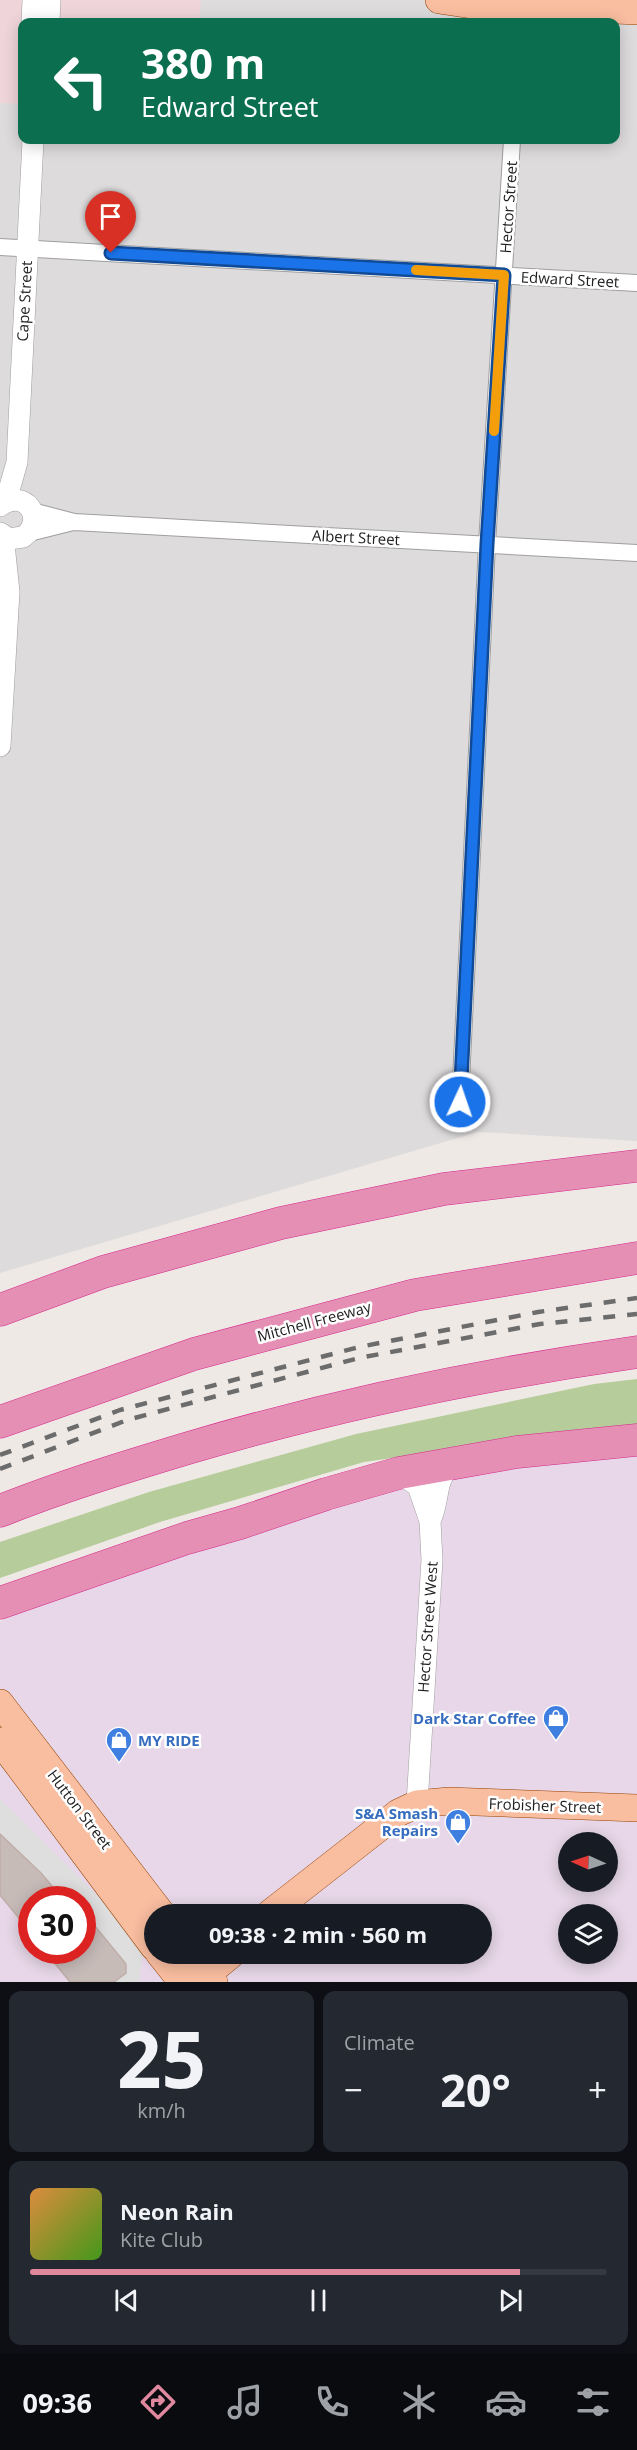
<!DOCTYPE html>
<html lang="en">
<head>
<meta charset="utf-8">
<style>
	body { margin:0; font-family:"Open Sans",sans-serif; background:#242831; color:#f1f3f6; height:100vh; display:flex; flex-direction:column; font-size:22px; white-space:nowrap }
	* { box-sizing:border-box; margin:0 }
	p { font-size:20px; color:#9ea1a6 }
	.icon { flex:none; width:33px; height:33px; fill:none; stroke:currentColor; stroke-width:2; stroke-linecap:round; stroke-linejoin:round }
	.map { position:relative; height:1982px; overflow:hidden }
	.drawer { display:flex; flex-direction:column; gap:9px; padding:9px; background:#0d0f14; flex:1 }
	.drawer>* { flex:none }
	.top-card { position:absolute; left:18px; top:18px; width:602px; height:126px; border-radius:12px; box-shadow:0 3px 15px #0003; background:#0b6e4f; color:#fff; overflow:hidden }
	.needle { width:39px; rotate:273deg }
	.buttons { position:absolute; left:558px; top:1832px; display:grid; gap:12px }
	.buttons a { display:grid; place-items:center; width:60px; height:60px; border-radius:50%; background:#171b24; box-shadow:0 3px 15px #0003; font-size:30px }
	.speed { position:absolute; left:18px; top:1886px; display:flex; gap:12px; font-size:30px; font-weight:700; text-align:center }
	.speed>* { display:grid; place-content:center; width:78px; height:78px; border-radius:50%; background:#171b24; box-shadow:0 3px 15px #0003; line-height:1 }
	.speed .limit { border:9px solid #d22; background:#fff; color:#111 }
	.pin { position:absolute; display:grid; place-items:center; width:51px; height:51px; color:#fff; margin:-62px -26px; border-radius:50% 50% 50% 0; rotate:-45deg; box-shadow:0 0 6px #0007 }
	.pin .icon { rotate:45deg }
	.me { position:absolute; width:66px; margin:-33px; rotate:3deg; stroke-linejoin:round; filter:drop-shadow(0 0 4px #0008) }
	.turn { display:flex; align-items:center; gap:21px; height:126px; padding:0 24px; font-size:27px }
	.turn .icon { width:78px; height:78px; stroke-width:2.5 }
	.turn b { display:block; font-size:42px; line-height:51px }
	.big { font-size:45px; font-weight:700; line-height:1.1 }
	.drawer .widget { flex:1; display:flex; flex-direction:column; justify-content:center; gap:9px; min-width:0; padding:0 21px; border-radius:12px; background:#242831 }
	.drawer .dial { align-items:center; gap:0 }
	.dial b { font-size:78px; line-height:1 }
	.song { display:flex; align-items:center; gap:18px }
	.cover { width:72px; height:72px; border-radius:9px; background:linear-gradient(135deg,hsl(30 70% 55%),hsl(100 70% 35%)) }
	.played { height:6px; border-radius:3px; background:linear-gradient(90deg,#df889e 85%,#363941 85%) }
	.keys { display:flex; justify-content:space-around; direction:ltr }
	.heat { display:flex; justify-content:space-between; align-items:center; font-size:33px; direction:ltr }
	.drawer .tiles { flex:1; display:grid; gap:9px; grid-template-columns:1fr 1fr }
	.widget:last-child { grid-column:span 2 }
	.trip { position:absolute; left:144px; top:1904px; width:348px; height:60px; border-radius:30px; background:#171b24; box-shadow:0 3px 15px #0003; font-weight:700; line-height:60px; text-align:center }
	.dock { display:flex; height:96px; justify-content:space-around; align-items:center; background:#090b0e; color:#9ea1a6 }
	.dock .icon { width:42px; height:42px }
	.dock .on { color:#df889e }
	.dock b { font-size:27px; color:#f1f3f6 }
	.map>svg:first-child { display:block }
	.residential { fill:#dddbdc; fill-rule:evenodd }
	.commercial { fill:#efd5da }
	.industrial { fill:#e7d7e8; fill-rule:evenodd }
	.forest { fill:#b6cd9b }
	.parking { fill:#dedede }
	.building { fill:#c7bbb8; stroke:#c0ada8; stroke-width:1.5 }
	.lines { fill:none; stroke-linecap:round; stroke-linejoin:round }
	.minor-casing { stroke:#9f9f9f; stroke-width:18 }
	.tertiary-casing { stroke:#9f9f9f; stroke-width:22 }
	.primary-casing { stroke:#954304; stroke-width:28 }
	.motorway-casing { stroke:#d6298d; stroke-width:33 }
	.minor { stroke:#fff; stroke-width:16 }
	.tertiary { stroke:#fff; stroke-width:21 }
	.primary { stroke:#f9bda0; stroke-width:27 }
	.motorway { stroke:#e48fb3; stroke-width:32 }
	.rail { stroke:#6c6c6c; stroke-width:4.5; stroke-dasharray:12 12; stroke-linecap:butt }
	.route-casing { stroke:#114b97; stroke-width:15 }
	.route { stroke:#1a73e8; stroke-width:10 }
	.slow { stroke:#f59e0b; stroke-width:10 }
	.labels { text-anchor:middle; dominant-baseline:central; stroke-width:5; stroke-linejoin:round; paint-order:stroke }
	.street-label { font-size:15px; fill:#1e1e1e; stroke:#fff }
	.shop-label { font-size:15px; font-weight:bold; fill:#366cbe; stroke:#fff; text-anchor:end }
</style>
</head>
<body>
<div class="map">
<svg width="637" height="1982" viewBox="0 0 637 1982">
	<rect width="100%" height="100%" fill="#efe9e5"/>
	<path class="residential" d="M0,0H637V1141L478,1132L0,1273ZM22,22H615V140H22Z"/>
	<path class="commercial" d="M0,0H201L199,22H22V104L0,103Z"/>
	<path class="industrial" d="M637,1447V1982H0V1622L8,1617L306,1508L388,1484ZM568,1842H608V1881H568ZM32,1899H82V1950H32ZM154,1914H482V1953H154ZM568,1914H608V1953H568Z"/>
	<path class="forest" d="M637,1379V1424L364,1462L160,1522L0,1578V1542L149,1492L356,1434L594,1384Z"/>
	<path class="parking" d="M0,1799L112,1910L143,1953L139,1982H114L126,1973V1964L94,1925L83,1914L82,1899H65L0,1834Z"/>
	<path class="building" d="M0,1834L41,1873L63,1899H32V1934L0,1895Z
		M82,1914L94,1925L126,1964V1973L114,1982H70L44,1950H82Z"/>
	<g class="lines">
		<g class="minor-casing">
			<path id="minor" d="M0,247L637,283
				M32,511L74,522L637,553
				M29,533L73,522
				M460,1102L487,544L512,140"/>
		</g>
		<g class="tertiary-casing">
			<path id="tertiary" d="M32,22L33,0
				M49,22L50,0
				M6,501L17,462L33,140
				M0,506C24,487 48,519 23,537L9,539L0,533
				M0,746L9,592L3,535
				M399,1473L418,1486L430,1521L432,1560L417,1804
				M430,1521C440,1499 434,1482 451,1463"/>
		</g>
		<g class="primary-casing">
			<path id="primary" d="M439,0L520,12L594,9L637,11
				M0,1703L162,1914
				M0,1741L154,1947
				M269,1914L398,1813L417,1804L449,1801L637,1808
				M159,1953L182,1982
				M192,1953L214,1982
				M198,1982L233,1953"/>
		</g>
		<g class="motorway-casing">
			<path id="motorway" d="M0,1310L103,1272L281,1223L444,1189L637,1166
				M0,1422L194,1354L415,1295L637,1258
				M0,1511C60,1487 122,1468 185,1449C333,1405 484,1374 637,1352
				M0,1603L187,1538L240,1523L326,1494L399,1473L517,1452L637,1440"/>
		</g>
		<use href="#minor" class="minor"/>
		<use href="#tertiary" class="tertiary"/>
		<use href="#primary" class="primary"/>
		<use href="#motorway" class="motorway"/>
		<path class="rail" d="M0,1455L120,1410L359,1347L538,1312L637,1298
			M0,1469L127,1420L359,1358L540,1324L637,1314"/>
	</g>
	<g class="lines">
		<g class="route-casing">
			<path id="route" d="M111,253L504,275L487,544L460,1102"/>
		</g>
		<use href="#route" class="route"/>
		<path class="slow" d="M416,270L504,275L494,431"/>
	</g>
	<defs>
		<g id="shop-pin" transform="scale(1.35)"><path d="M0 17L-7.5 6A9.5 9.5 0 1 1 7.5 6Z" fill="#3f7fe0" stroke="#fff"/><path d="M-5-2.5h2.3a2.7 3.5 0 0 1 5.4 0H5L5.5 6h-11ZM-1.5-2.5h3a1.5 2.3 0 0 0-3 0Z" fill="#fff"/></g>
	</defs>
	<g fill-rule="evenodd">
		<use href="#shop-pin" x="556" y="1718"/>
		<use href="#shop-pin" x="119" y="1740"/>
		<use href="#shop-pin" x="458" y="1822"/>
	</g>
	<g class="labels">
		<g class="street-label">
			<text transform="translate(508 207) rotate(-86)">Hector Street</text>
			<text transform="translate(570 279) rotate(3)">Edward Street</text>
			<text transform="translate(24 301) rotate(-87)">Cape Street</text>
			<text transform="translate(356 537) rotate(3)">Albert Street</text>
			<text transform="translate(314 1321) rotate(-15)">Mitchell Freeway</text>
			<text transform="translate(427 1627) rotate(-86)">Hector Street West</text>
			<text transform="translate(545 1805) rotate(2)">Frobisher Street</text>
			<text transform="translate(80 1809) rotate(53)">Hutton Street</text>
		</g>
		<g class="shop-label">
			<text x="536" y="1718">Dark Star Coffee</text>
			<text x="138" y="1740" text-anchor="start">MY RIDE</text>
			<text x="438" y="1813">S&amp;A Smash<tspan x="438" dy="17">Repairs</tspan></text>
		</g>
	</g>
</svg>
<div class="buttons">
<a><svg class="needle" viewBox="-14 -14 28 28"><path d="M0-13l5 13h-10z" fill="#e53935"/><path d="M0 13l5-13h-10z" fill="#9ea1a6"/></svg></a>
<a><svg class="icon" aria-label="layers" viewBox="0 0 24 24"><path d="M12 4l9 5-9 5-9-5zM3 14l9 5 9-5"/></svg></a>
</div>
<div class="speed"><div class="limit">30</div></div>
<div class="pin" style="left:111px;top:253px;background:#d93025"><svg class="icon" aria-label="arrive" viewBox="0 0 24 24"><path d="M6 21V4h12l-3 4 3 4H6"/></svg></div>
<svg class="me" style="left:460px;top:1102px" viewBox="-20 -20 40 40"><circle r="17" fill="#1a73e8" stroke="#fff" stroke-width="3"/><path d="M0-11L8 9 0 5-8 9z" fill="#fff"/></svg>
<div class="trip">09:38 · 2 min · 560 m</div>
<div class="top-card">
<div class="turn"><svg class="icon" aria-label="left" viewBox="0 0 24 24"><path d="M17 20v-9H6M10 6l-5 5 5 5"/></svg><div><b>380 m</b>Edward Street</div></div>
</div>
</div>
<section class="drawer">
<div class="tiles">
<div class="widget dial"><b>25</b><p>km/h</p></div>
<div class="widget"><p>Climate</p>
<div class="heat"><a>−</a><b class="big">20°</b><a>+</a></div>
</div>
<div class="widget">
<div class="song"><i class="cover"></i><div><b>Neon Rain</b><p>Kite Club</p></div></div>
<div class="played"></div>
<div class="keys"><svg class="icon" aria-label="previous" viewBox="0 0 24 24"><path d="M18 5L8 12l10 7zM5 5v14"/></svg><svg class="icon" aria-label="pause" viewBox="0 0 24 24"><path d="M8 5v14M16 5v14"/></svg><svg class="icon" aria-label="next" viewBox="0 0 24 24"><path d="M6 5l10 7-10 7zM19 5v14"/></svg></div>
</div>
</div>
</section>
<nav class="dock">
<b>09:36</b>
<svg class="icon on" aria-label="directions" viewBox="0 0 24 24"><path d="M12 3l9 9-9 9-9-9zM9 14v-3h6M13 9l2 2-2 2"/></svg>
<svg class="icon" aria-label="music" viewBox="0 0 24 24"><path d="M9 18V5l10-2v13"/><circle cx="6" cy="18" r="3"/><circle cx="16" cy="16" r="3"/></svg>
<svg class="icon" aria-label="phone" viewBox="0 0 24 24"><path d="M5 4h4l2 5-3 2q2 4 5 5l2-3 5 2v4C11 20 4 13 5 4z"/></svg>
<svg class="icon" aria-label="climate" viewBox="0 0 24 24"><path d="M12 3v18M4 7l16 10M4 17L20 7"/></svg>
<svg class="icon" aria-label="car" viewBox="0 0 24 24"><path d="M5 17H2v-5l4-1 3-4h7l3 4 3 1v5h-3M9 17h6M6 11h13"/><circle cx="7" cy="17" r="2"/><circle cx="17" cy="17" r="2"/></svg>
<svg class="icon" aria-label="filters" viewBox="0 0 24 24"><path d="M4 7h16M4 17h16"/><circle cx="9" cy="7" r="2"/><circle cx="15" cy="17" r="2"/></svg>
</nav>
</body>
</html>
